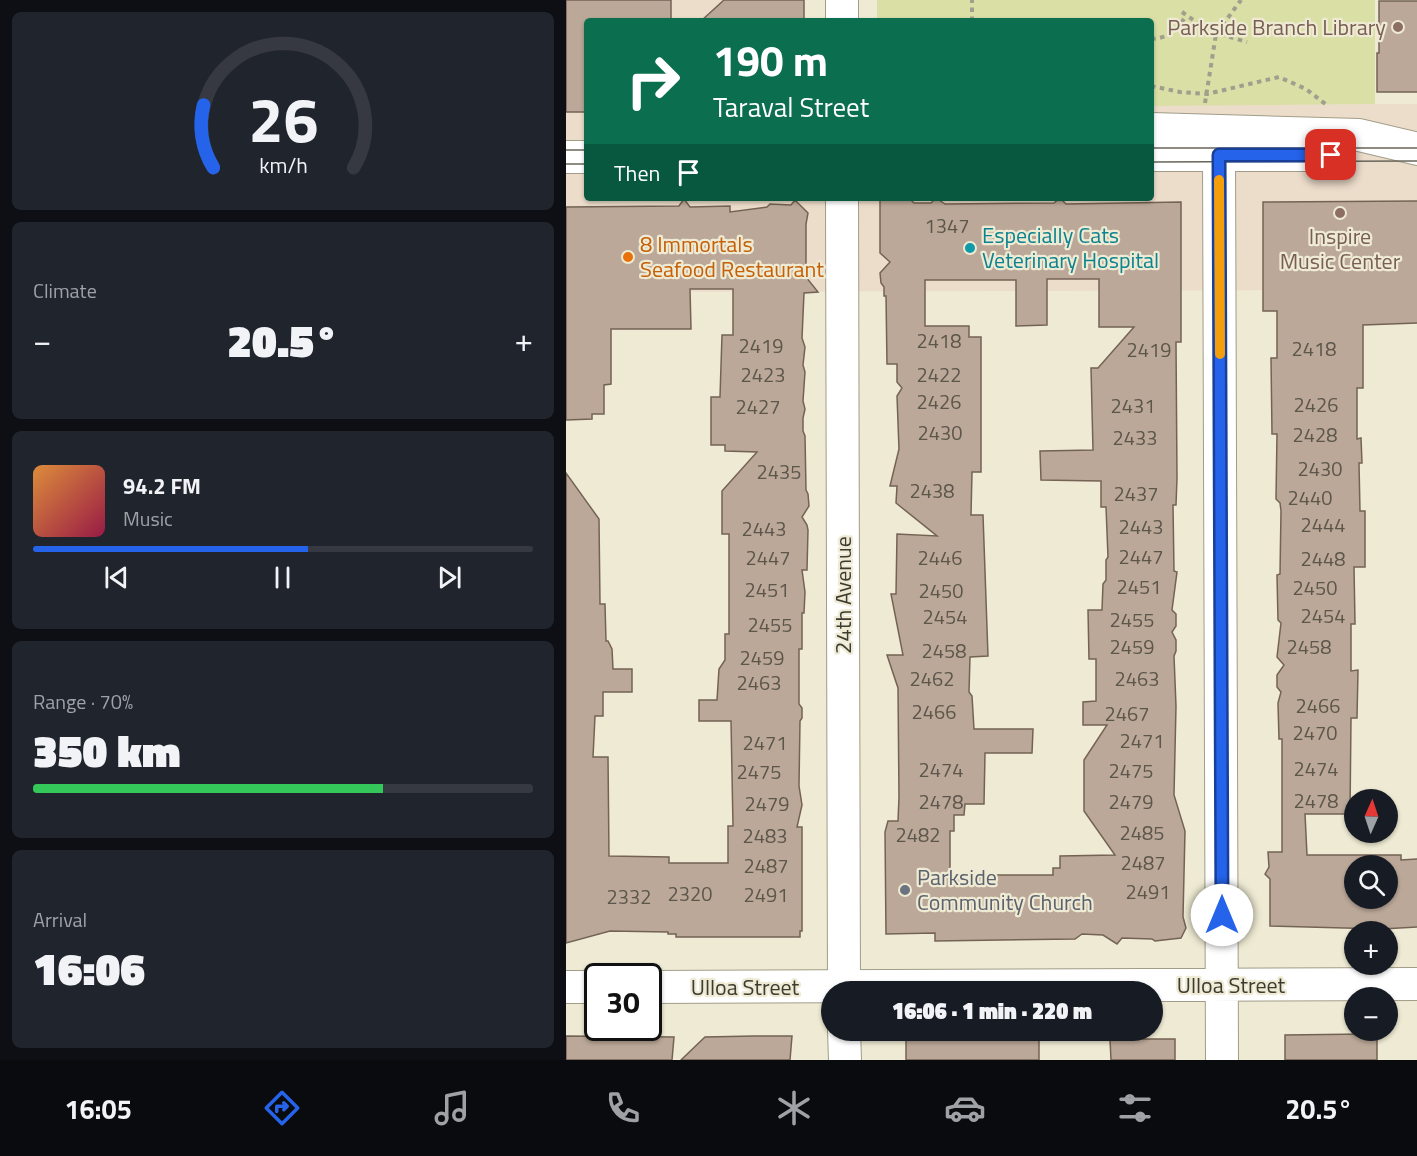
<!DOCTYPE html>
<html lang="en">
<head>
<meta charset="utf-8">
<style>
	body { margin:0; font-family:"Titillium Web",sans-serif; background:#20242c; color:#f1f3f6; height:100vh; display:flex; flex-direction:column; font-size:22px; white-space:nowrap }
	* { box-sizing:border-box; margin:0 }
	p { font-size:20px; color:#9ea1a6 }
	.icon { flex:none; width:33px; height:33px; fill:none; stroke:currentColor; stroke-width:2; stroke-linecap:round; stroke-linejoin:round }
	.map { position:relative; flex:1; overflow:hidden }
	.side { display:flex; flex-direction:column; gap:12px; padding:12px; background:#0d0f14; width:566px }
	.side>* { flex:none }
	.top-card { position:absolute; left:18px; top:18px; width:570px; height:183px; border-radius:6px; box-shadow:0 2px 4px #0004; background:#0b6e4f; color:#fff; overflow:hidden }
	.needle { width:39px; rotate:3deg }
	.tools { position:absolute; left:778px; top:789px; display:grid; gap:12px }
	.tools a { display:grid; place-items:center; width:54px; height:54px; border-radius:50%; background:#171b24; box-shadow:0 2px 4px #0004; font-size:30px }
	.speed { position:absolute; left:18px; top:963px; display:flex; gap:12px; font-size:30px; font-weight:700; text-align:center }
	.speed>* { display:grid; place-content:center; width:78px; height:78px; border-radius:50%; background:#171b24; box-shadow:0 2px 4px #0004; line-height:1 }
	.speed .limit { border:3px solid #111; border-radius:9px; background:#fff; color:#111 }
	.pin { position:absolute; display:grid; place-items:center; width:51px; height:51px; color:#fff; margin:-26px; border-radius:12px; box-shadow:0 3px 9px #0006 }
	.me { position:absolute; width:66px; margin:-33px; rotate:0deg; stroke-linejoin:round; filter:drop-shadow(0 0 4px #0008) }
	.turn { display:flex; align-items:center; gap:21px; height:126px; padding:0 30px; font-size:27px }
	.turn .icon { width:78px; height:78px; stroke-width:2.5 }
	.turn b { display:block; font-size:42px; line-height:51px }
	.then { display:flex; align-items:center; height:57px; padding:0 30px; background:#0003; gap:12px; font-size:22px }
	.big { font-size:45px; font-weight:800; line-height:1.1 }
	.side .widget { flex:1; display:flex; flex-direction:column; justify-content:center; gap:9px; min-width:0; padding:0 21px; border-radius:9px; background:#20242c }
	.side .dial { align-items:center; gap:0 }
	.dial svg { height:156px; overflow:visible; fill:none; stroke:#363941; stroke-width:7; stroke-linecap:round; text-anchor:middle }
	.dial text { fill:#f1f3f6; stroke:none }
	.song { display:flex; align-items:center; gap:18px }
	.cover { width:72px; height:72px; border-radius:9px; background:linear-gradient(135deg,hsl(30 70% 55%),hsl(340 70% 35%)) }
	.played { height:6px; border-radius:3px; background:linear-gradient(90deg,#2563eb 55%,#363941 55%) }
	.keys { display:flex; justify-content:space-around; direction:ltr }
	.heat { display:flex; justify-content:space-between; align-items:center; font-size:33px; direction:ltr }
	.charge { height:9px; border-radius:4px; background:linear-gradient(90deg,#34c759 70%,#363941 0) }
	.trip { position:absolute; left:255px; top:981px; width:342px; height:60px; border-radius:30px; background:#171b24; box-shadow:0 2px 4px #0004; font-weight:800; line-height:60px; text-align:center }
	.tab-bar { display:flex; height:96px; justify-content:space-around; align-items:center; background:#090b0e; color:#9ea1a6 }
	.tab-bar .icon { width:42px; height:42px }
	.tab-bar .selected { color:#2563eb }
	.tab-bar b { font-size:27px; color:#f1f3f6 }
	main { display:flex; flex:1; min-height:0 }
	.map>svg:first-child { display:block }
	.commercial { fill:#ecdcca }
	.green { fill:#dadfa6 }
	.building { fill:#bba898; stroke:#746354; stroke-width:1.5; fill-rule:evenodd }
	.lines { fill:none; stroke-linecap:round; stroke-linejoin:round }
	.minor-casing { stroke:#a19d88; stroke-width:34 }
	.path { stroke:#a19e8d; stroke-width:4; stroke-dasharray:4.5 4.5; stroke-linecap:butt }
	.minor { stroke:#fff; stroke-width:32 }
	.tram { stroke:#686659; stroke-width:1.5 }
	.route-casing { stroke:#184099; stroke-width:15 }
	.route { stroke:#2563eb; stroke-width:10 }
	.slow { stroke:#f59e0b; stroke-width:10 }
	.education-dot { fill:#8d6e63; stroke:#eeead3; stroke-width:2 }
	.culture-dot { fill:#0f9aa8; stroke:#eeead3; stroke-width:2 }
	.food-dot { fill:#e8710a; stroke:#eeead3; stroke-width:2 }
	.worship-dot { fill:#6b7280; stroke:#eeead3; stroke-width:2 }
	.labels { text-anchor:middle; dominant-baseline:central; stroke-width:4.5; stroke-linejoin:round; paint-order:stroke }
	.number-label { font-size:20px; fill:#5c564b }
	.education-label { font-size:22px; fill:#785e54; stroke:#eeead3; text-anchor:end }
	.culture-label { font-size:22px; fill:#0d838f; stroke:#eeead3; text-anchor:start }
	.food-label { font-size:22px; fill:#c56008; stroke:#eeead3; text-anchor:start }
	.street-label { font-size:22px; fill:#3c3a31; stroke:#eeead3 }
	.worship-label { font-size:22px; fill:#5b616d; stroke:#eeead3; text-anchor:start }
</style>
</head>
<body>
<main>
<section class="side">
<div class="widget dial"><svg viewBox="0 0 100 80">
<path d="M14 69A42 42 0 1 1 86 69"/>
<path d="M14 69A42 42 0 0 1 9 37" stroke="#2563eb"/>
<text x="50" y="56" font-size="32" font-weight="700">26</text>
<text x="50" y="72" font-size="11">km/h</text>
</svg></div>
<div class="widget"><p>Climate</p>
<div class="heat"><a>−</a><b class="big">20.5°</b><a>+</a></div>
</div>
<div class="widget">
<div class="song"><i class="cover"></i><div><b>94.2 FM</b><p>Music</p></div></div>
<div class="played"></div>
<div class="keys"><svg class="icon" aria-label="previous" viewBox="0 0 24 24"><path d="M18 5L8 12l10 7zM5 5v14"/></svg><svg class="icon" aria-label="pause" viewBox="0 0 24 24"><path d="M8 5v14M16 5v14"/></svg><svg class="icon" aria-label="next" viewBox="0 0 24 24"><path d="M6 5l10 7-10 7zM19 5v14"/></svg></div>
</div>
<div class="widget"><p>Range · 70%</p><b class="big">350 km</b><div class="charge"></div></div>
<div class="widget"><p>Arrival</p><b class="big">16:06</b></div>
</section>
<div class="map">
<svg width="852" height="1060" viewBox="0 0 852 1060">
	<rect width="100%" height="100%" fill="#eeead3"/>
	<path class="commercial" d="M0,0H236V21H21V198H585V105L851,104V290L0,292Z"/>
	<path class="green" d="M311,0H809V104L585,106V21H311Z"/>
	<path class="building" d="M0,0H105V21H21V112H0Z
		M158,0H238V21H135Z
		M813,1H852V92H811V53H813Z
		M370,198L379,204L488,203L494,198L500,204L615,202V342H610L611,478L610,505H607L608,571L611,572L606,610L610,614V626L606,632L610,640V651L608,656L610,706L608,795L619,831L617,917L620,928L615,938L589,941L586,939L556,938L551,944L537,935L516,934L509,939L369,941V933L320,934L319,832L322,821H332L333,797L332,688L321,655H337L325,594H330L331,534L371,536L330,503L331,486H324L333,449L331,396L336,388L331,382V364H321L320,296H318V287L315,283L314,273L324,262L314,253V200H345L348,203H365ZM481,279H533V327H568L532,368H525L527,450L474,451L475,480L535,481V507H540L542,557L540,560V580L537,584L536,610H522L523,659H530V701L517,702V725H541L518,760V811L549,855L494,856V868H487V875H427V878L384,877V831H388V815H398L399,804H418L419,753H466L467,729H408L406,696L403,692L404,657L422,656L417,515H405L406,472H415V337H403V326H359V280H450V326L481,325Z
		M118,199L124,207L164,206V212L201,207L204,204L225,205L229,200L242,213L240,224V277L252,292L238,293L236,338L239,347L237,365L239,372L237,401L239,409L237,418V431L239,436L240,490L242,494L243,506L236,517L241,525L242,530L241,570H236L239,592L238,613H236V649H233V704L236,708V718L234,721L233,786L236,805L231,827H236V931H234V937H110V934H102V932L44,931L0,943V473L33,519L34,604H39L40,641H42L46,649L47,669H66V692H37V716H29L27,757H42L43,856L103,857V863H162V826H167L165,721H133V700H151L153,669L159,660V634H163V534H156V491L191,452L159,451V445H145V397H154L156,335H167V289H124L125,329H45V384L38,385V414H26V419L0,420V207L113,206Z
		M852,201V323L797,325V388H791V439L795,438L796,463H793L794,511H799V567H788L789,624H785V671L792,670L791,718H785L784,814H739L741,855H835V860L852,859V927L816,929L704,926V879L699,874L703,867L702,852H716V739H713L712,703L715,692L711,687V675L718,665L711,657L715,623L712,620L711,575L714,574L715,511L714,503L710,499L711,434H706L705,358H711V311H697V202ZM789,866H822V898H789Z
		M800,1034H811V1060H719V1035Z
		M371,1035H473V1060H340V1037H371Z
		M0,1036L108,1037L106,1060H0Z
		M188,1036H226L224,1060H115L139,1037Z
		M544,1039H609V1060H545Z"/>
	<g class="lines">
		<g class="minor-casing">
			<path id="minor" d="M276,0V21
				M585,129L793,135L852,149
				M585,155H752
				M653,155L656,1060
				M0,157H21
				M276,198L278,992
				M0,987H32
				M82,987L852,984
				M278,1030L279,1060"/>
		</g>
		<path class="path" d="M616,12L643,31L681,42
			M406,21V0
			M555,21L561,19
			M585,39C604,38 608,30 620,17
			M585,86L614,92L641,94L713,77L740,89L762,106
			M639,103L650,34L675,0"/>
		<use href="#minor" class="minor"/>
		<path class="tram" d="M585,148H852
			M0,150H21
			M585,162L852,161
			M0,164H21"/>
	</g>
	<g class="lines">
		<g class="route-casing">
			<path id="route" d="M656,915L653,155H765"/>
		</g>
		<use href="#route" class="route"/>
		<path class="slow" d="M653,180L654,354"/>
	</g>
	<g class="education-dot">
		<circle cx="832" cy="27" r="6"/>
		<circle cx="774" cy="213" r="6"/>
	</g>
	<circle class="culture-dot" cx="404" cy="248" r="6"/>
	<circle class="food-dot" cx="62" cy="257" r="6"/>
	<circle class="worship-dot" cx="339" cy="890" r="6"/>
	<g class="labels">
		<g class="number-label">
			<text x="381" y="225">1347</text>
			<text x="373" y="340">2418</text>
			<text x="195" y="345">2419</text>
			<text x="748" y="348">2418</text>
			<text x="583" y="349">2419</text>
			<text x="197" y="374">2423</text>
			<text x="373" y="374">2422</text>
			<text x="373" y="401">2426</text>
			<text x="750" y="404">2426</text>
			<text x="567" y="405">2431</text>
			<text x="192" y="406">2427</text>
			<text x="374" y="432">2430</text>
			<text x="749" y="434">2428</text>
			<text x="569" y="437">2433</text>
			<text x="754" y="468">2430</text>
			<text x="213" y="471">2435</text>
			<text x="366" y="490">2438</text>
			<text x="570" y="493">2437</text>
			<text x="744" y="497">2440</text>
			<text x="757" y="524">2444</text>
			<text x="575" y="526">2443</text>
			<text x="198" y="528">2443</text>
			<text x="575" y="556">2447</text>
			<text x="202" y="557">2447</text>
			<text x="374" y="557">2446</text>
			<text x="757" y="558">2448</text>
			<text x="573" y="586">2451</text>
			<text x="749" y="587">2450</text>
			<text x="201" y="589">2451</text>
			<text x="375" y="590">2450</text>
			<text x="757" y="615">2454</text>
			<text x="379" y="616">2454</text>
			<text x="566" y="619">2455</text>
			<text x="204" y="624">2455</text>
			<text x="566" y="646">2459</text>
			<text x="743" y="646">2458</text>
			<text x="378" y="650">2458</text>
			<text x="196" y="657">2459</text>
			<text x="366" y="678">2462</text>
			<text x="571" y="678">2463</text>
			<text x="193" y="682">2463</text>
			<text x="752" y="705">2466</text>
			<text x="368" y="711">2466</text>
			<text x="561" y="713">2467</text>
			<text x="749" y="732">2470</text>
			<text x="576" y="740">2471</text>
			<text x="199" y="742">2471</text>
			<text x="750" y="768">2474</text>
			<text x="375" y="769">2474</text>
			<text x="565" y="770">2475</text>
			<text x="193" y="771">2475</text>
			<text x="750" y="800">2478</text>
			<text x="375" y="801">2478</text>
			<text x="565" y="801">2479</text>
			<text x="201" y="803">2479</text>
			<text x="576" y="832">2485</text>
			<text x="352" y="834">2482</text>
			<text x="199" y="835">2483</text>
			<text x="577" y="862">2487</text>
			<text x="200" y="865">2487</text>
			<text x="582" y="891">2491</text>
			<text x="124" y="893">2320</text>
			<text x="200" y="894">2491</text>
			<text x="63" y="896">2332</text>
		</g>
		<g class="education-label">
			<text x="820" y="27">Parkside Branch Library</text>
			<text x="774" y="236" text-anchor="middle">Inspire<tspan x="774" dy="25">Music Center</tspan></text>
		</g>
		<g class="culture-label">
			<text x="416" y="235">Especially Cats<tspan x="416" dy="25">Veterinary Hospital</tspan></text>
		</g>
		<g class="food-label">
			<text x="74" y="244">8 Immortals<tspan x="74" dy="25">Seafood Restaurant</tspan></text>
		</g>
		<g class="street-label">
			<text transform="translate(277 595) rotate(-90)">24th Avenue</text>
			<text x="665" y="985">Ulloa Street</text>
			<text x="179" y="987">Ulloa Street</text>
		</g>
		<g class="worship-label">
			<text x="351" y="877">Parkside<tspan x="351" dy="25">Community Church</tspan></text>
		</g>
	</g>
</svg>
<div class="tools">
<a><svg class="needle" viewBox="-14 -14 28 28"><path d="M0-13l5 13h-10z" fill="#e53935"/><path d="M0 13l5-13h-10z" fill="#9ea1a6"/></svg></a>
<a><svg class="icon" aria-label="search" viewBox="0 0 24 24"><circle cx="10" cy="10" r="6"/><path d="M15 15l6 6"/></svg></a>
<a>+</a>
<a>−</a>
</div>
<div class="speed"><div class="limit">30</div></div>
<div class="pin" style="left:765px;top:155px;background:#d93025"><svg class="icon" aria-label="arrive" viewBox="0 0 24 24"><path d="M6 21V4h12l-3 4 3 4H6"/></svg></div>
<svg class="me" style="left:656px;top:915px" viewBox="-20 -20 40 40"><circle r="19" fill="#fff"/><path d="M0-13L10 11 0 6-10 11z" fill="#2563eb"/></svg>
<div class="trip">16:06 · 1 min · 220 m</div>
<div class="top-card">
<div class="turn"><svg class="icon" aria-label="right" viewBox="0 0 24 24"><path d="M7 20v-9h11M14 6l5 5-5 5"/></svg><div><b>190 m</b>Taraval Street</div></div>
<div class="then">Then<svg class="icon" aria-label="arrive" viewBox="0 0 24 24"><path d="M6 21V4h12l-3 4 3 4H6"/></svg></div>
</div>
</div>
</main>
<nav class="tab-bar">
<b>16:05</b>
<svg class="icon selected" aria-label="directions" viewBox="0 0 24 24"><path d="M12 3l9 9-9 9-9-9zM9 14v-3h6M13 9l2 2-2 2"/></svg>
<svg class="icon" aria-label="music" viewBox="0 0 24 24"><path d="M9 18V5l10-2v13"/><circle cx="6" cy="18" r="3"/><circle cx="16" cy="16" r="3"/></svg>
<svg class="icon" aria-label="phone" viewBox="0 0 24 24"><path d="M5 4h4l2 5-3 2q2 4 5 5l2-3 5 2v4C11 20 4 13 5 4z"/></svg>
<svg class="icon" aria-label="climate" viewBox="0 0 24 24"><path d="M12 3v18M4 7l16 10M4 17L20 7"/></svg>
<svg class="icon" aria-label="car" viewBox="0 0 24 24"><path d="M5 17H2v-5l4-1 3-4h7l3 4 3 1v5h-3M9 17h6M6 11h13"/><circle cx="7" cy="17" r="2"/><circle cx="17" cy="17" r="2"/></svg>
<svg class="icon" aria-label="filters" viewBox="0 0 24 24"><path d="M4 7h16M4 17h16"/><circle cx="9" cy="7" r="2"/><circle cx="15" cy="17" r="2"/></svg>
<b>20.5°</b>
</nav>
</body>
</html>
